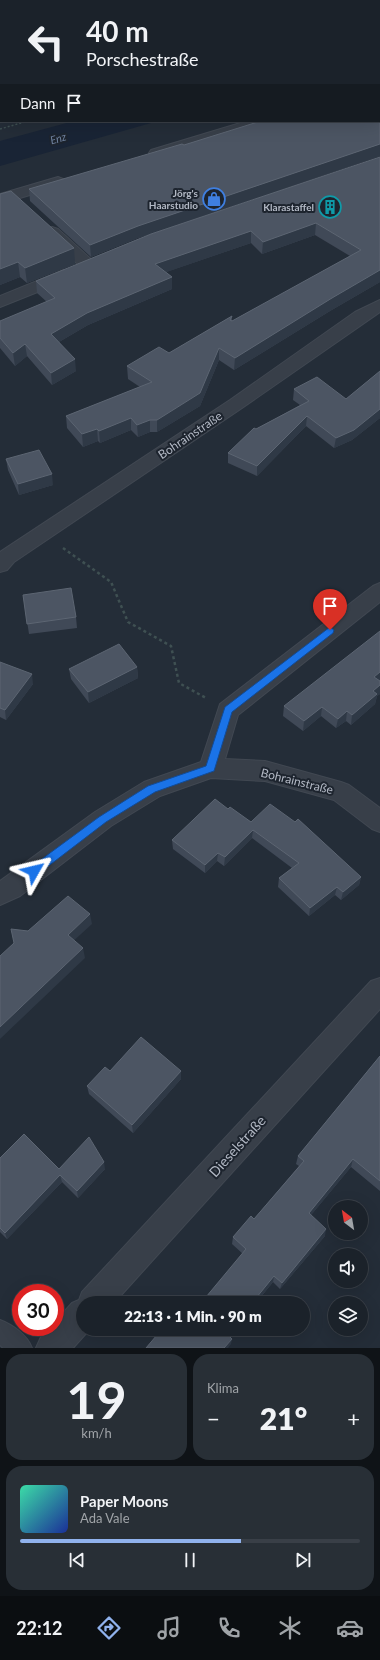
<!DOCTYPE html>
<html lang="de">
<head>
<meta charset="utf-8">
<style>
	body { margin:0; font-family:Lato,sans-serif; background:#282f36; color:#f1f3f6; height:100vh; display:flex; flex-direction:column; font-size:15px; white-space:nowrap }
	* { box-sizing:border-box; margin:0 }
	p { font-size:13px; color:#a0a4a8 }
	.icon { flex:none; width:22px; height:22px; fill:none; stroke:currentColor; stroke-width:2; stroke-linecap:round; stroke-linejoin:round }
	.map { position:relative; height:1348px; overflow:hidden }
	.side { display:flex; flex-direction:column; gap:6px; padding:6px; background:#0f1317; flex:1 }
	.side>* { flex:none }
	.top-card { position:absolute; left:0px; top:0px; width:380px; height:122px; box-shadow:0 4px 16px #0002,0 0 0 1px #393f47; background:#1b222a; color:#f1f3f6; overflow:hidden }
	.needle { width:26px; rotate:329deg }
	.buttons { position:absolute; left:328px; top:1200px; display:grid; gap:8px }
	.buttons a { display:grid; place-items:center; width:40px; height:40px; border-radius:50%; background:#1b222a; box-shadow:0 4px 16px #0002,0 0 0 1px #393f47; font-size:20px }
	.speed { position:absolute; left:12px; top:1284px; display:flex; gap:8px; font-size:20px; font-weight:700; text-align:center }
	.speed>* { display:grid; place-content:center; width:52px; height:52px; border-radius:50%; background:#1b222a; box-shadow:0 4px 16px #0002,0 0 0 1px #393f47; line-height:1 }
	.speed .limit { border:6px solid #d22; background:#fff; color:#111 }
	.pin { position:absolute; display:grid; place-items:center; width:34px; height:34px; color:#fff; margin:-41px -17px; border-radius:50% 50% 50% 0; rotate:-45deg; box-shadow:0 0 4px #0007 }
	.pin .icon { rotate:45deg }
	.me { position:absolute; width:44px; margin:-22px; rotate:53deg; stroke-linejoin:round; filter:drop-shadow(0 0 3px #0008) }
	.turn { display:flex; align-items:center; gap:14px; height:84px; padding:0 20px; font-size:18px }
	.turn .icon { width:52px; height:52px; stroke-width:2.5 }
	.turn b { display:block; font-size:28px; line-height:34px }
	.then { display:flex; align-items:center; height:38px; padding:0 20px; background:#0003; gap:8px; font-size:15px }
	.big { font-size:30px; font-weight:800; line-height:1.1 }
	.side .card { flex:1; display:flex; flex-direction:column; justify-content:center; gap:6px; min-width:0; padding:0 14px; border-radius:16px; background:#282f36 }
	.side .dial { align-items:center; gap:0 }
	.dial b { font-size:52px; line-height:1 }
	.song { display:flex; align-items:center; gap:12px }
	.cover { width:48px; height:48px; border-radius:6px; background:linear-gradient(135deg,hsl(160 70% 55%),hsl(230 70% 35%)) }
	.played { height:4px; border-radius:2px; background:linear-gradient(90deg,#90b2ed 65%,#393f47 65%) }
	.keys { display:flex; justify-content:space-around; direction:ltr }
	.heat { display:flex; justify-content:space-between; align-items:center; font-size:22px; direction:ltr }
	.side .tiles { flex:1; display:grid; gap:6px; grid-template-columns:1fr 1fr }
	.card:last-child { grid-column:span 2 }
	.trip { position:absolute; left:76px; top:1296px; width:234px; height:40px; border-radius:20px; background:#1b222a; box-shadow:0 4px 16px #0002,0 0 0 1px #393f47; font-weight:800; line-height:40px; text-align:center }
	.tab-bar { display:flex; height:64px; justify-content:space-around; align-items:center; background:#0b0e11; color:#a0a4a8 }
	.tab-bar .icon { width:28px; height:28px }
	.tab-bar .active { color:#90b2ed }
	.tab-bar b { font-size:18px; color:#f1f3f6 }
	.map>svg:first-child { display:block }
	.water { fill:#192435 }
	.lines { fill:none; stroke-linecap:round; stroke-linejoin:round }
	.service-casing { stroke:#414852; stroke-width:2 }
	.minor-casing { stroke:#414852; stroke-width:2 }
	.tertiary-casing { stroke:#414852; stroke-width:2 }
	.path-far1 { stroke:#3f5052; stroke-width:1.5; stroke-dasharray:2 2; stroke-linecap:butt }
	.path { stroke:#3f5052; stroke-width:2.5; stroke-dasharray:3 3; stroke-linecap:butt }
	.service { fill:#383f49; fill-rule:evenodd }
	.minor { fill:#383f49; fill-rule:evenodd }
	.tertiary { fill:#383f49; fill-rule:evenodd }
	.wall { fill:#404957 }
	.shaded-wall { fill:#2f3946 }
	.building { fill:#4c5563; stroke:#5c6572 }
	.route { fill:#1a73e8; stroke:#114b97 }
	.labels { text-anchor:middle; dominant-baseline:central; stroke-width:4; stroke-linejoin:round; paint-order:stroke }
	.far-poi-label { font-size:10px; font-weight:bold; fill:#b3b9c5; stroke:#1d242e; text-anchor:end }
	.far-water-label { font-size:11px; font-style:italic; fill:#7083a0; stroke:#1d242e }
	.street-label { font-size:12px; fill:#b3b9c5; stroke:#1d242e }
	.near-street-label { font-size:14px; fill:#b3b9c5; stroke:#1d242e }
</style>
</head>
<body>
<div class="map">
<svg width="380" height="1348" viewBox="0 0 380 1348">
	<rect width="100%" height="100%" fill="#242d38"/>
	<path class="water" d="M74,121H158L0,166V141Z"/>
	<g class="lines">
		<g class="service-casing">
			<path id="service" d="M0,1320C13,1325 27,1335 32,1348H3L0,1345Z"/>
		</g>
		<g class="minor-casing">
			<path id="minor" d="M247,121H269L267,124L161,156H151L149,153L151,150Z
				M58,177L63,179L66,182L63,185L0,204V194Z
				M52,227L58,229L94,262L96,265L94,268L88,270L82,268L46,235L44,232L46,229Z
				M380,300V312L242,408L14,562L7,570L0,572V552L230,400L355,312Z
				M380,583V602L238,715L225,759L265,761L341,782L349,785L380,808V832L372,829L334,800L265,781L211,778L160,796L111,826L20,896L0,905V881L95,812L144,782L201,762L220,704L373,586Z
				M380,978V1009L114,1303H83V1329H90L73,1348H36L41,1337L50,1327H55V1322L72,1303L79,1300L82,1292L371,981Z"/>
		</g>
		<g class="tertiary-casing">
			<path id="tertiary" d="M64,270L70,271L72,275L70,279L0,307V296Z"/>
		</g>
		<path class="path-far1" d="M351,0H366
			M0,129L28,121"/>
		<path class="path" d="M63,548L111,582L128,622L171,646L179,683L206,698"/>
		<use href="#service" class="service"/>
		<use href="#minor" class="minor"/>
		<use href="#tertiary" class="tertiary"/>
	</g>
	<path class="wall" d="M380,87V156L138,238L91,257L30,201L29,189L184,145Z
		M380,157V282L330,311L234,370L219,360L200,406L157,432H150L138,437L131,430L100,443L98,441L83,447L67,428L66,416L140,387L128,379L127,366L169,353L232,316V321L350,256L315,235L262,254L251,243L166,272L172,277V289L88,325L59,342L76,371L52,385L27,356L15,366L0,348V321L47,302L37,293L36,281Z
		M0,194L75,264L27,283L20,277L0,285Z
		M380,371V418L352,440L334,448L306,426L257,476L228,463V453L256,429L300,405L293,400L294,389L346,399Z
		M6,459L53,485L19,495L8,470Z
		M23,595L76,617L77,628L29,634Z
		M0,662L33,684L6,720L0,717Z
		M137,667L138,678L89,703L71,679L69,669Z
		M379,681H380V694L377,696L375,704L351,725L346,721L336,728L321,716L303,731L283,716L284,706Z
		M228,809L251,822L361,877L359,885L341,900L335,895L309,916L278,887L279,878L292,868L252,838L224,866L217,861L205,873L173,849L172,840Z
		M380,1056V1191L351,1167L311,1215L325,1236L280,1289L273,1282L256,1303H201L243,1254L232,1244L233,1237L254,1219L299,1166L296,1164L298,1156Z
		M110,1071H181V1079L133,1133L89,1094L87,1086Z
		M0,1158L59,1169H105L78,1198L62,1182L7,1239L0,1232Z"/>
	<path class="shaded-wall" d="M380,144V156L138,238L91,257L90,245L138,226Z
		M316,223L315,235L262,254L263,242Z
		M251,231V243L155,276V264Z
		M74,248L75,264L27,283L25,268Z
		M18,262L20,277L0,285V269Z
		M380,270V282L330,311L234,370L235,358L332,298Z
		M172,277V289L88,325L52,346L51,334L87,313Z
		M25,344L27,356L15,366L13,353Z
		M219,348V360L200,406L157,432V420Z
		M75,359L76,371L52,385L51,373Z
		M380,409V418L352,440L334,448L336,438Z
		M307,416L306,426L257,476V466Z
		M131,418V430L100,443L99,431Z
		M150,420V432L138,437L137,425Z
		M97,429L98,441L83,447L82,434Z
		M52,474L53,485L19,495L18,484Z
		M137,667L138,678L89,703L88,692Z
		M380,672V680L372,687L374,677Z
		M32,674L33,684L6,720L5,710Z
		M380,685V694L377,696L375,704L351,725L352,715L373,691Z
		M322,707L321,716L303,731L304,721Z
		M347,711L346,721L336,728L338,719Z
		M253,830L252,838L224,866L225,857Z
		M218,853L217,861L205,873V865Z
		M361,877L359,885L341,900L343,892Z
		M337,887L335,895L309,916L310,908Z
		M90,914L92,924L69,945L68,935Z
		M83,948L85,958L0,1039V1027Z
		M181,1071V1079L133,1133L132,1125Z
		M353,1159L351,1167L307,1220L309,1213Z
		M104,1162L105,1169L78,1198L77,1191Z
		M60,1175L62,1182L7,1239L5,1233Z
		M326,1229L325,1236L280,1289L282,1283Z
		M274,1276L273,1282L256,1303H252Z
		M231,1329H235L226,1339L227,1334Z
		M232,1339L231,1344L228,1348H224Z"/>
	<path class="building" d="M379,86L380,87V144L138,226L90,245L29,189L182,144L184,145L261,121H379Z
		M380,157V270L332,298L235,358L219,348L200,393L157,420H150L137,425L131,418L99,431L97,429L82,434L66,416L152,382L127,366L159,347L169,353L232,316L230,320L232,321L361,250L316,223L263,242L251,231L155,264L172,277L87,313L51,334L75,359L51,373L25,344L13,353L0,338V321L55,298L36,281L151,234Z
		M11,191L74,248L25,268L18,262L0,269V194Z
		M380,371V409L354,430L336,438L307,416L257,466L228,453L254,428L256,429L309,401L294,389L317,377L346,399Z
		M39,450L52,474L18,484L6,459Z
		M71,588L76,617L27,624L23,595Z
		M380,631V672L374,677L380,681V685L373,691L377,694L352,715L347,711L338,719L322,707L304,721L284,706Z
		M119,644L137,667L88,692L69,669Z
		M0,662L32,674L5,710L0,708Z
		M215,799L228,809L230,807L251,822L270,804L295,822L298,819L361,877L343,892L337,887L310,908L279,878L299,863L253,830L225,857L218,853L205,865L172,840Z
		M68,896L90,914L68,935L83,948L0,1027V956L14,943L11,929L28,931Z
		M141,1037L181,1071L132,1125L87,1086L105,1067L110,1071Z
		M380,1056V1181L353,1159L309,1213L326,1229L282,1283L274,1276L252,1303H201L246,1249L233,1237L251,1216L254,1219L304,1161L298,1156Z
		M24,1134L59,1169L89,1137L104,1162L77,1191L60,1175L5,1233L0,1228V1158Z
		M162,1329H165L173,1337L179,1329H231L227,1334L232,1339L224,1348H146Z"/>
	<path class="route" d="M330,627L334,630L333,633L232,712L214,771L155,792L106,822L38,874H31L29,871L31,867L99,817L148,786L206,766L225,707Z"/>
	<defs>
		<g id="shop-ring" transform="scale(1.15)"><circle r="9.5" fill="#1d242e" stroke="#3f7fe0" stroke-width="1.5"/><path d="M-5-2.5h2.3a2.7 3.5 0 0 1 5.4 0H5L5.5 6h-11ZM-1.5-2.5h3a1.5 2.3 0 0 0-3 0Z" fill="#3f7fe0"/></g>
		<g id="building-ring" transform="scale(1.15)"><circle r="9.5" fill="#1d242e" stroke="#0f9aa8" stroke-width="1.5"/><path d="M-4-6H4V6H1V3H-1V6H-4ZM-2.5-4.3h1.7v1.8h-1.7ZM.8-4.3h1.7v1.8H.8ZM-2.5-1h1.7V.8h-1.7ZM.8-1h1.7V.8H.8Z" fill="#0f9aa8"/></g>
	</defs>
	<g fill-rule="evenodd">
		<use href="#shop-ring" x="214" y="199"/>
		<use href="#building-ring" x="330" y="207"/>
	</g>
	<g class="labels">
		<g class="far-poi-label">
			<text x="198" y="193">Jörg's<tspan x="198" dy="12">Haarstudio</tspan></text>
			<text x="314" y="207">Klarastaffel</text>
		</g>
		<g class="far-water-label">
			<text transform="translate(58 138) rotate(-16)">Enz</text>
		</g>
		<g class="street-label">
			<text transform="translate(190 435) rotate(-34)">Bohrainstraße</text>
			<text transform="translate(297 781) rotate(14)">Bohrainstraße</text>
		</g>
		<g class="near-street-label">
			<text transform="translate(237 1146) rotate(-48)">Dieselstraße</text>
		</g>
	</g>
</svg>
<div class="buttons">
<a><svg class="needle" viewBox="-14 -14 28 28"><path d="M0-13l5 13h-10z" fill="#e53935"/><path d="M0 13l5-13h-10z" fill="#a0a4a8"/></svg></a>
<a><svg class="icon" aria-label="sound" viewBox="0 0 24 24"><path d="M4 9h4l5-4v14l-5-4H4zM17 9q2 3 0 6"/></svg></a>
<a><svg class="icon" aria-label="layers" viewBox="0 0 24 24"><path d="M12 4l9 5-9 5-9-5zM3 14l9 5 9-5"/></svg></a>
</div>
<div class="speed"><div class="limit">30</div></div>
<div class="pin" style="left:330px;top:630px;background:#d93025"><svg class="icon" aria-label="arrive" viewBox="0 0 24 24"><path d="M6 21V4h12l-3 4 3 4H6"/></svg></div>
<svg class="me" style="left:34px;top:871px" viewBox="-20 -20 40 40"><path d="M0-17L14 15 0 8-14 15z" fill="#1a73e8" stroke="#fff" stroke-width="4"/></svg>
<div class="trip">22:13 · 1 Min. · 90 m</div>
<div class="top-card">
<div class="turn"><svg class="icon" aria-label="left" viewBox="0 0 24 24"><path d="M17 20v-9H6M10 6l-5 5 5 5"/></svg><div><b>40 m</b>Porschestraße</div></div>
<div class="then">Dann<svg class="icon" aria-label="arrive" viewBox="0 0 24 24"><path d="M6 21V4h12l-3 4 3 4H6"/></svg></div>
</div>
</div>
<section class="side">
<div class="tiles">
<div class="card dial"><b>19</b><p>km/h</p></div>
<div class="card"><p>Klima</p>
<div class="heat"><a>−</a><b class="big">21°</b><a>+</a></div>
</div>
<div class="card">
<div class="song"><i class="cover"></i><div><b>Paper Moons</b><p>Ada Vale</p></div></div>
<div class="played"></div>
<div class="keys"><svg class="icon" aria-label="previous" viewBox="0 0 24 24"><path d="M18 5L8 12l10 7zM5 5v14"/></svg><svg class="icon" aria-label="pause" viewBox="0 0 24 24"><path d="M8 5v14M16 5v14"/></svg><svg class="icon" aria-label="next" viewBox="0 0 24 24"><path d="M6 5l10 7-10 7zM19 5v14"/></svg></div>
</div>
</div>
</section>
<nav class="tab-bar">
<b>22:12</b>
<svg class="icon active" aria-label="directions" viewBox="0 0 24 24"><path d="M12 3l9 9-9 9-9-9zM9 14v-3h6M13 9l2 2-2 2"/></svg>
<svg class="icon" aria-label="music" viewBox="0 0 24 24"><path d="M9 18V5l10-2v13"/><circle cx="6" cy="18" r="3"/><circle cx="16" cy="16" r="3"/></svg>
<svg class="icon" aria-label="phone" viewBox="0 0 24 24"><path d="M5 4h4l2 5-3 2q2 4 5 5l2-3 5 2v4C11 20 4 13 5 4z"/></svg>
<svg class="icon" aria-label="climate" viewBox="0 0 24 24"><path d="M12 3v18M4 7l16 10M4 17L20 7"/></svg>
<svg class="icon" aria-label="car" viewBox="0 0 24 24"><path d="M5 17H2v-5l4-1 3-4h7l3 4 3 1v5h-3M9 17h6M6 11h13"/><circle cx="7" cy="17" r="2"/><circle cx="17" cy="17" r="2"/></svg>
</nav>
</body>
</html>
